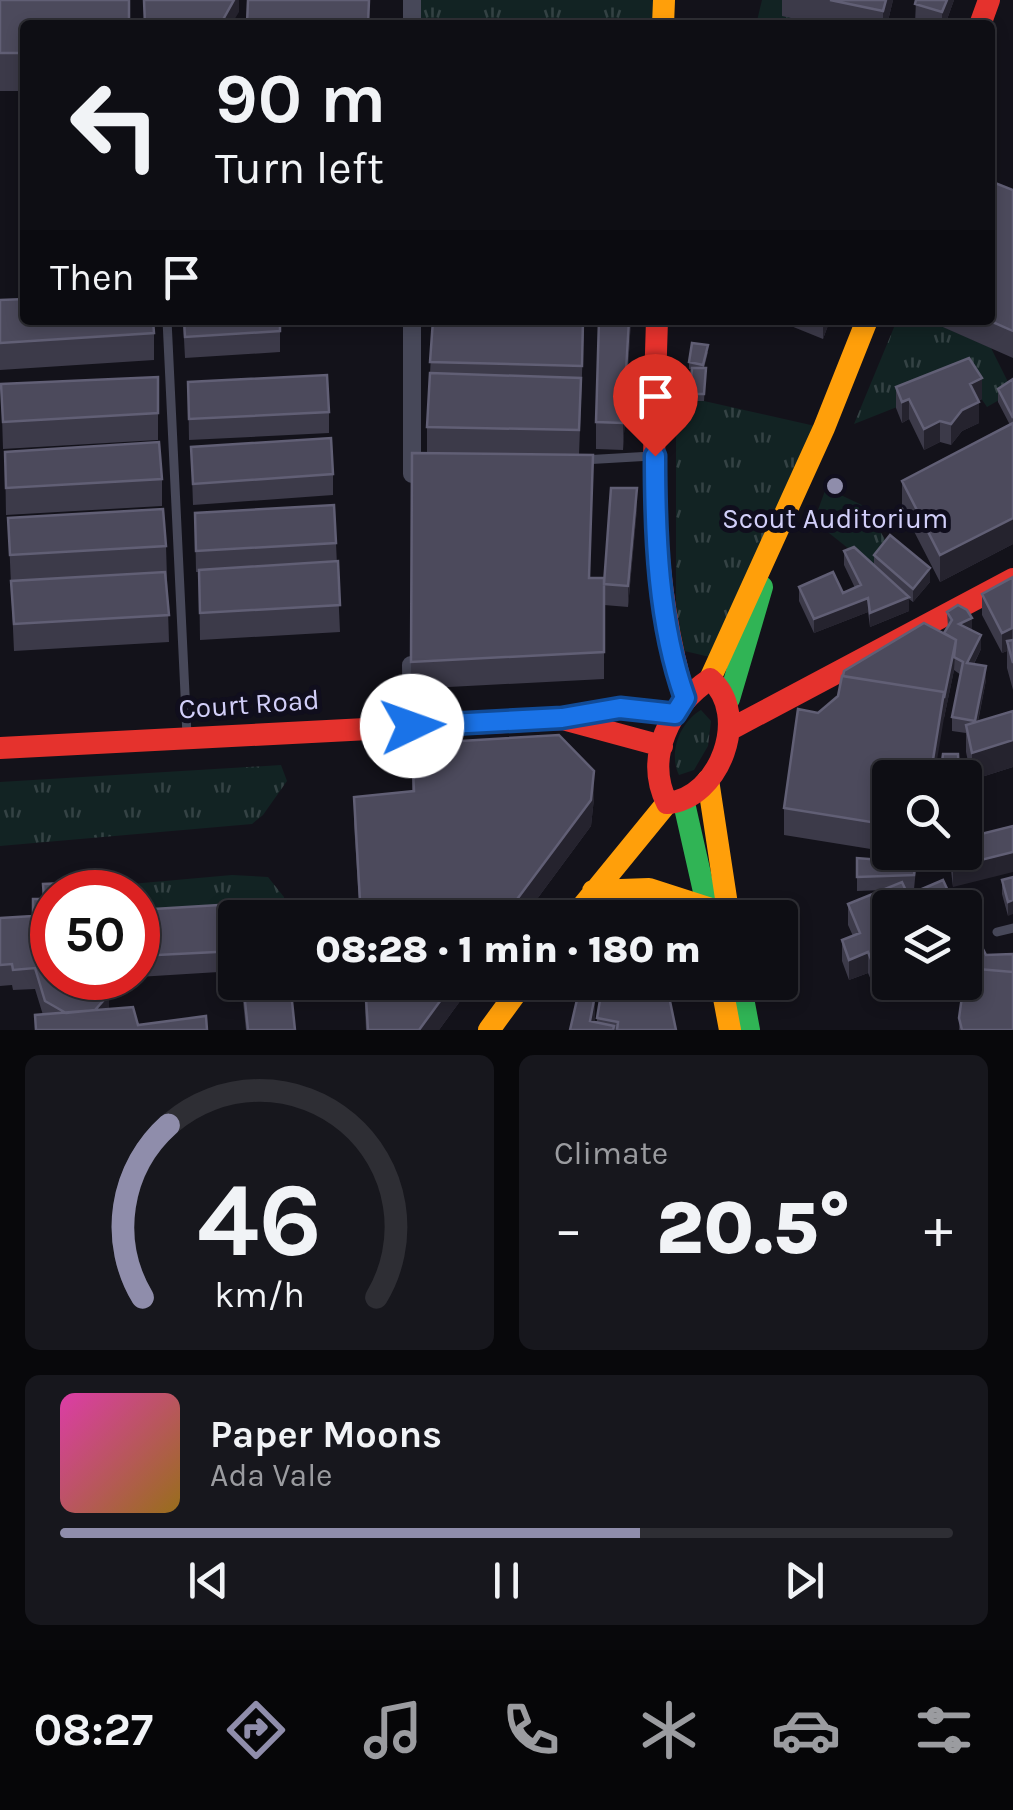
<!DOCTYPE html>
<html lang="en">
<head>
<meta charset="utf-8">
<style>
	body { margin:0; font-family:Karla,sans-serif; background:#17171d; color:#f1f3f6; height:100vh; display:flex; flex-direction:column; font-size:38px; white-space:nowrap }
	* { box-sizing:border-box; margin:0 }
	p { font-size:32px; color:#9b9ca0 }
	.icon { flex:none; width:55px; height:55px; fill:none; stroke:currentColor; stroke-width:2; stroke-linecap:round; stroke-linejoin:round }
	.map { position:relative; height:1030px; overflow:hidden }
	.drawer { display:flex; flex-direction:column; gap:25px; padding:25px; background:#08080b; flex:1 }
	.drawer>* { flex:none }
	.top-card { position:absolute; left:20px; top:20px; width:975px; height:305px; border-radius:10px; box-shadow:0 5px 15px #0003,0 0 0 2px #2e2e34; background:#0e0e14; color:#f1f3f6; overflow:hidden }
	.controls { position:absolute; left:872px; top:760px; display:grid; gap:20px }
	.controls a { display:grid; place-items:center; width:110px; height:110px; border-radius:10px; background:#0e0e14; box-shadow:0 5px 15px #0003,0 0 0 2px #2e2e34; font-size:50px }
	.speed { position:absolute; left:30px; top:870px; display:flex; gap:20px; font-size:50px; font-weight:700; text-align:center }
	.speed>* { display:grid; place-content:center; width:130px; height:130px; border-radius:50%; background:#0e0e14; box-shadow:0 5px 15px #0003,0 0 0 2px #2e2e34; line-height:1 }
	.speed .limit { border:15px solid #d22; background:#fff; color:#111 }
	.pin { position:absolute; display:grid; place-items:center; width:85px; height:85px; color:#fff; margin:-102px -42px; border-radius:50% 50% 50% 0; rotate:-45deg; box-shadow:0 0 10px #0007 }
	.pin .icon { rotate:45deg }
	.me { position:absolute; width:110px; margin:-55px; rotate:87deg; stroke-linejoin:round; filter:drop-shadow(0 0 8px #0008) }
	.turn { display:flex; align-items:center; gap:35px; height:210px; padding:0 30px; font-size:45px }
	.turn .icon { width:130px; height:130px; stroke-width:2.5 }
	.turn b { display:block; font-size:70px; line-height:85px }
	.then { display:flex; align-items:center; height:95px; padding:0 30px; background:#0003; gap:20px; font-size:38px }
	.big { font-size:75px; font-weight:800; line-height:1.1 }
	.drawer .card { flex:1; display:flex; flex-direction:column; justify-content:center; gap:15px; min-width:0; padding:0 35px; border-radius:15px; background:#17171d }
	.drawer .dial { align-items:center; gap:0 }
	.dial svg { height:260px; overflow:visible; fill:none; stroke:#2e2e34; stroke-width:7; stroke-linecap:round; text-anchor:middle }
	.dial text { fill:#f1f3f6; stroke:none }
	.song { display:flex; align-items:center; gap:30px }
	.cover { width:120px; height:120px; border-radius:15px; background:linear-gradient(135deg,hsl(320 70% 55%),hsl(40 70% 35%)) }
	.played { height:10px; border-radius:5px; background:linear-gradient(90deg,#8f8dab 65%,#2e2e34 65%) }
	.keys { display:flex; justify-content:space-around; direction:ltr }
	.heat { display:flex; justify-content:space-between; align-items:center; font-size:55px; direction:ltr }
	.drawer .tiles { flex:1; display:grid; gap:25px; grid-template-columns:1fr 1fr }
	.card:last-child { grid-column:span 2 }
	.trip { position:absolute; left:218px; top:900px; width:580px; height:100px; border-radius:10px; background:#0e0e14; box-shadow:0 5px 15px #0003,0 0 0 2px #2e2e34; font-weight:800; line-height:100px; text-align:center }
	.dock { display:flex; height:160px; justify-content:space-around; align-items:center; background:#060608; color:#9b9ca0 }
	.dock .icon { width:70px; height:70px }
	.dock .selected { color:#8f8dab }
	.dock b { font-size:45px; color:#f1f3f6 }
	.map>svg:first-child { display:block }
	.grass { fill:url(#grass-tufts) }
	.lines { fill:none; stroke-linecap:round; stroke-linejoin:round }
	.lane { stroke:#474859; stroke-width:9 }
	.street { stroke:#474859; stroke-width:18 }
	.fast { stroke:#30b455; stroke-width:22 }
	.slow { stroke:#ff9f0a; stroke-width:22 }
	.jam { stroke:#e5322d; stroke-width:22 }
	.wall { fill:#3c3a49 }
	.shaded-wall { fill:#25232e }
	.building { fill:#4c4a5c; stroke:#615f75; stroke-width:2.5 }
	.route-casing { stroke:#114b97; stroke-width:25 }
	.route { stroke:#1a73e8; stroke-width:18 }
	.poi-dot { fill:#8f8dab; stroke:#100e1d; stroke-width:4 }
	.labels { text-anchor:middle; dominant-baseline:central; stroke-width:10; stroke-linejoin:round; paint-order:stroke }
	.poi-label { font-size:28px; fill:#d2cff9; stroke:#100e1d }
	.street-label { font-size:28px; fill:#d2cff9; stroke:#100e1d }
</style>
</head>
<body>
<div class="map">
<svg width="1013" height="1030" viewBox="0 0 1013 1030">
	<defs>
		<pattern id="grass-tufts" width="24" height="20" patternUnits="userSpaceOnUse" patternTransform="scale(2.5)"><rect width="24" height="20" fill="#122323"/><path d="M3 7l-1-3M5 7V3M7 7l1-3M15 17l-1-3M17 17v-4M19 17l1-3" fill="none" stroke="#344244"/></pattern>
	</defs>
	<rect width="100%" height="100%" fill="#13121a"/>
	<path class="grass" d="M412,0H673V25H412Z
		M762,0H785L822,25H756Z
		M897,320H928L991,348L1013,392L987,407L968,379L854,424Z
		M704,401L824,428L731,662L676,649V402Z
		M826,488L866,507L890,548L874,569L814,521Z
		M701,710L711,721L708,746L694,770L679,775C668,753 680,722 701,710Z
		M281,765L287,781L263,815L252,824L0,846V782Z
		M232,875L268,877L284,897L283,917L235,918L138,930V892H122L131,884Z"/>
	<g class="lines">
		<path class="lane" d="M167,320L187,735
			M583,460L652,456
			M997,932L1013,928"/>
		<path class="street" d="M412,0V25
			M412,474V320
			M411,665L412,726"/>
		<path class="fast" d="M729,699L762,587
			M684,803L710,918
			M740,982L749,1030"/>
		<path class="slow" d="M663,25L664,0
			M710,679L824,428L867,320
			M708,780L729,918
			M593,891L649,889L708,908
			M573,918L667,803
			M721,982L730,1030
			M489,1030L524,982"/>
		<path class="jam" d="M980,25L989,0
			M657,320C653,448 648,574 685,698
			M710,679C751,714 720,799 667,803C644,757 670,706 710,679Z
			M566,720L662,746
			M729,730L1013,579
			M0,748L561,719L620,708L675,714"/>
	</g>
	<path class="wall" d="M0,0L25,25V91H0Z
		M782,0H893L887,25H822L782,16Z
		M916,0H954L945,25L915,24Z
		M1013,190V358L927,320H990Z
		M0,300L154,333V360L0,370Z
		M183,320H280V352L185,358Z
		M433,320H584L579,455L590,578H604L637,508L628,607L604,605V679L411,689L412,453H427V427Z
		M631,320L623,450L596,449V422Z
		M786,320H830L823,339L786,324Z
		M708,352L704,368H706L704,401H690L692,369H689V362Z
		M158,377V440L3,449L1,384Z
		M1013,379V544L940,582L902,508V481L1010,425L998,402V389Z
		M188,382L329,412V433L189,440Z
		M896,387L982,399L978,401L979,423L962,431L951,445L940,442L924,450L909,419L902,423L896,408Z
		M191,447L333,474V495L193,505Z
		M5,452L162,479V506L6,515Z
		M195,513L336,543L340,632L200,640L199,572H196Z
		M8,518L166,546L169,642L14,651Z
		M844,551L874,565V555L930,582L913,602L909,599V611L870,627L868,612L814,633L799,601V587L843,593L855,588L844,565Z
		M1013,577V690L1007,668V651L1002,653L982,615V594Z
		M947,612L972,631L981,649L974,664L986,680L978,722L1013,711V767L972,780L966,752V733L952,731V717L961,675L954,670L944,718L890,778V846L883,851L784,835V808L818,713L838,696L843,676L944,633L948,627Z
		M412,744L594,798L591,826L523,918H360L354,824V797L412,791Z
		M950,852H965L953,887L950,862Z
		M857,858L916,869L914,889H905L890,982H929L880,1001L868,973L849,980L842,961V940L853,936L848,925V904L884,890L857,891Z
		M1013,877L1008,916L1002,894V880Z
		M43,884L52,978H134V981L109,983V1009L138,1025L207,1030H35V1015H43L35,989L13,990L12,985L0,986V918L33,916L43,899Z
		M138,910L235,918V971L138,977Z
		M241,982H290L295,1030H246Z
		M364,982H474L439,1030H366Z
		M953,982H965L1013,1030H959L962,996H959Z
		M597,1018L676,1030H570L597,1022Z"/>
	<path class="shaded-wall" d="M234,0H239V12L231,25H220Z
		M886,0H893L887,25H883V11Z
		M947,0H954L945,25H942V12Z
		M629,320H631L623,450V423Z
		M823,320H830L823,339Z
		M982,378V399L970,405V384Z
		M909,399V419L902,423V402Z
		M979,402V423L962,431L951,445V424L962,410Z
		M940,421V442L924,450V429Z
		M637,488V508L628,607V586Z
		M1013,518V544L940,582V555Z
		M930,568V582L913,602V589Z
		M909,597V611L870,627V613Z
		M868,598V612L814,633V619Z
		M972,618V632L959,624Z
		M1012,628V649L1007,641V651L1002,653V633Z
		M981,635V649L967,677V663Z
		M956,640L954,670L944,718L934,778H930L944,692Z
		M986,666V680L975,735V721Z
		M1013,740V767L972,780V753Z
		M594,771V798L591,826L523,918H503Z
		M890,819V846L883,851V824Z
		M1013,852V872L953,887V867Z
		M1013,900V914L1008,916V902Z
		M868,952V973L849,980V960Z
		M890,977V982H929L880,1001V981Z
		M454,982H474L439,1030H419Z
		M109,990V1011L95,1010Z
		M595,995V1022L590,1021Z"/>
	<path class="building" d="M0,0H129V25H25V53H0Z
		M144,0H234L220,25H145Z
		M248,0H369L368,25L247,24Z
		M830,0H886L883,11Z
		M916,0H947L942,12L915,4Z
		M990,181L1013,190V331L988,320H990Z
		M25,299V320H153L154,333L0,343V300Z
		M184,320H280V331L185,337Z
		M433,320H583L582,366L430,362Z
		M599,320H629L623,423L596,422Z
		M692,343L708,345L703,365L689,362Z
		M969,358L982,378L970,384L979,402L962,410L951,424L940,421L924,429L909,399L902,402L896,387Z
		M692,368H706L704,394H690Z
		M430,373L581,378L579,430L427,427Z
		M327,375L329,412L189,419L188,382Z
		M158,377V413L3,422L1,384Z
		M1013,379V418L998,389Z
		M1013,423V518L940,555L902,481Z
		M331,438L333,474L193,484L191,447Z
		M159,442L162,479L6,488L5,452Z
		M412,453L593,455L589,578H604V652L411,662Z
		M611,488H637L628,586L604,584Z
		M334,505L336,543L196,551L195,513Z
		M163,509L166,546L10,555L8,518Z
		M890,535L930,568L913,589L874,555Z
		M854,547L909,597L870,613L868,598L814,619L799,587L833,572L843,593L861,585L844,551Z
		M338,561L340,605L200,613L199,570Z
		M165,572L169,615L14,624L11,581Z
		M1013,577L1012,628L1002,633L982,594Z
		M958,605L967,610L972,618L959,624L981,635L967,663L986,666L975,721L952,717L963,662L954,657L956,640L944,633L952,620L947,612Z
		M924,623L956,640L944,698V692L843,676L844,671Z
		M1013,640V663L1007,641Z
		M842,676L944,692L930,778H890V819L883,824L784,808L798,709L818,713L838,696Z
		M1013,711V740L972,753L966,725Z
		M559,735L594,771L591,800L503,918H361L354,797L414,791L412,744Z
		M943,754H958L959,778H940Z
		M1013,826V852L953,867L952,852H965V838Z
		M916,855L914,875L857,877V858L882,860Z
		M1013,877V900L1008,902L1002,880Z
		M943,880L956,908H890V977L880,981L868,952L849,960L842,940L860,933L848,904L902,882L908,895Z
		M94,882V892H52V978H109V990L103,1001L95,1010L66,1013L45,1001L35,968L13,970L12,964L0,965V918L33,916V899H44L43,884Z
		M283,901L284,918H235V951L138,956V910Z
		M965,929L970,939H978L986,955L1013,954V972L966,968L965,976Z
		M966,968L1013,972V1030H962L959,1018Z
		M243,982H290L295,1030H248Z
		M365,982H454L419,1030H368Z
		M603,982H666L676,1030H617L618,1022L597,1018Z
		M579,991L595,995L590,1021L614,1026L613,1030H570Z
		M133,1007L138,1025L206,1016L207,1030H36L35,1015Z"/>
	<g class="lines">
		<g class="route-casing">
			<path id="route" d="M412,726L562,718L620,708L675,714L685,698C658,623 655,536 655,456"/>
		</g>
		<use href="#route" class="route"/>
	</g>
	<circle class="poi-dot" cx="835" cy="486" r="10"/>
	<g class="labels">
		<g class="poi-label">
			<text x="835" y="518">Scout Auditorium</text>
		</g>
		<g class="street-label">
			<text transform="translate(249 704) rotate(-4)">Court Road</text>
		</g>
	</g>
</svg>
<div class="controls">
<a><svg class="icon" aria-label="search" viewBox="0 0 24 24"><circle cx="10" cy="10" r="6"/><path d="M15 15l6 6"/></svg></a>
<a><svg class="icon" aria-label="layers" viewBox="0 0 24 24"><path d="M12 4l9 5-9 5-9-5zM3 14l9 5 9-5"/></svg></a>
</div>
<div class="speed"><div class="limit">50</div></div>
<div class="pin" style="left:655px;top:456px;background:#d93025"><svg class="icon" aria-label="arrive" viewBox="0 0 24 24"><path d="M6 21V4h12l-3 4 3 4H6"/></svg></div>
<svg class="me" style="left:412px;top:726px" viewBox="-20 -20 40 40"><circle r="19" fill="#fff"/><path d="M0-13L10 11 0 6-10 11z" fill="#1a73e8"/></svg>
<div class="trip">08:28 · 1 min · 180 m</div>
<div class="top-card">
<div class="turn"><svg class="icon" aria-label="left" viewBox="0 0 24 24"><path d="M17 20v-9H6M10 6l-5 5 5 5"/></svg><div><b>90 m</b>Turn left</div></div>
<div class="then">Then<svg class="icon" aria-label="arrive" viewBox="0 0 24 24"><path d="M6 21V4h12l-3 4 3 4H6"/></svg></div>
</div>
</div>
<section class="drawer">
<div class="tiles">
<div class="card dial"><svg viewBox="0 0 100 80">
<path d="M14 69A42 42 0 1 1 86 69"/>
<path d="M14 69A42 42 0 0 1 22 16" stroke="#8f8dab"/>
<text x="50" y="56" font-size="32" font-weight="700">46</text>
<text x="50" y="72" font-size="11">km/h</text>
</svg></div>
<div class="card"><p>Climate</p>
<div class="heat"><a>−</a><b class="big">20.5°</b><a>+</a></div>
</div>
<div class="card">
<div class="song"><i class="cover"></i><div><b>Paper Moons</b><p>Ada Vale</p></div></div>
<div class="played"></div>
<div class="keys"><svg class="icon" aria-label="previous" viewBox="0 0 24 24"><path d="M18 5L8 12l10 7zM5 5v14"/></svg><svg class="icon" aria-label="pause" viewBox="0 0 24 24"><path d="M8 5v14M16 5v14"/></svg><svg class="icon" aria-label="next" viewBox="0 0 24 24"><path d="M6 5l10 7-10 7zM19 5v14"/></svg></div>
</div>
</div>
</section>
<nav class="dock">
<b>08:27</b>
<svg class="icon selected" aria-label="directions" viewBox="0 0 24 24"><path d="M12 3l9 9-9 9-9-9zM9 14v-3h6M13 9l2 2-2 2"/></svg>
<svg class="icon" aria-label="music" viewBox="0 0 24 24"><path d="M9 18V5l10-2v13"/><circle cx="6" cy="18" r="3"/><circle cx="16" cy="16" r="3"/></svg>
<svg class="icon" aria-label="phone" viewBox="0 0 24 24"><path d="M5 4h4l2 5-3 2q2 4 5 5l2-3 5 2v4C11 20 4 13 5 4z"/></svg>
<svg class="icon" aria-label="climate" viewBox="0 0 24 24"><path d="M12 3v18M4 7l16 10M4 17L20 7"/></svg>
<svg class="icon" aria-label="car" viewBox="0 0 24 24"><path d="M5 17H2v-5l4-1 3-4h7l3 4 3 1v5h-3M9 17h6M6 11h13"/><circle cx="7" cy="17" r="2"/><circle cx="17" cy="17" r="2"/></svg>
<svg class="icon" aria-label="filters" viewBox="0 0 24 24"><path d="M4 7h16M4 17h16"/><circle cx="9" cy="7" r="2"/><circle cx="15" cy="17" r="2"/></svg>
</nav>
</body>
</html>
